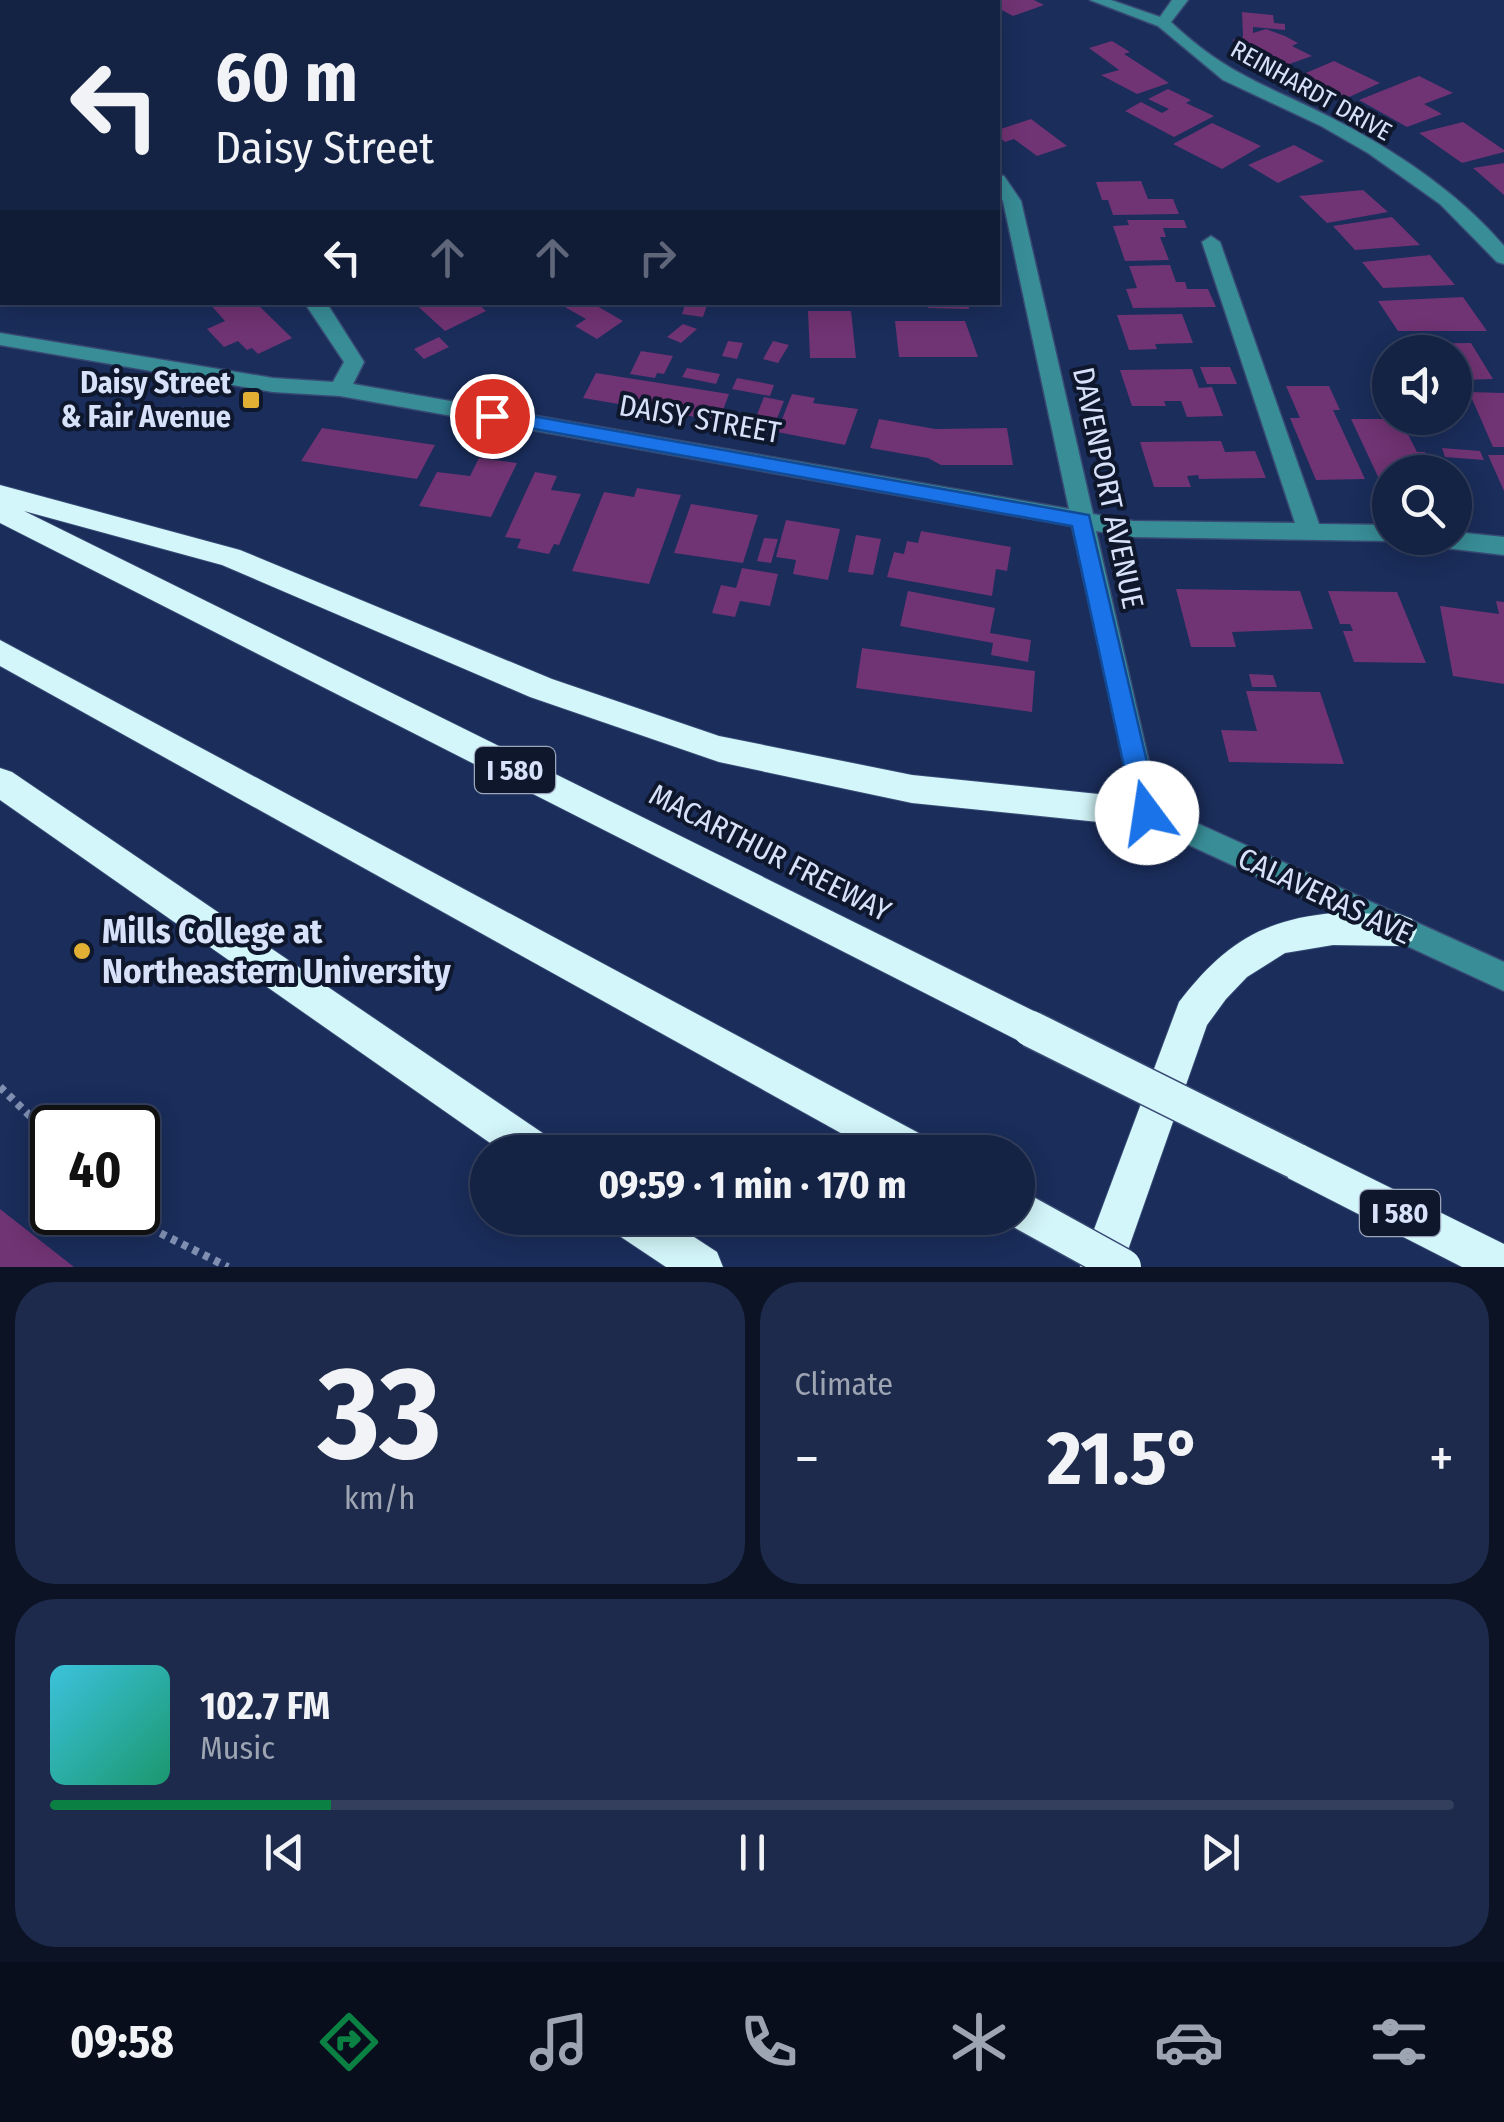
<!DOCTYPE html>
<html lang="en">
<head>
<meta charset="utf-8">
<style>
	body { margin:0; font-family:"Fira Sans Condensed",sans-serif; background:#1d2a4b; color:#f1f3f6; height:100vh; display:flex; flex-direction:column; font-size:38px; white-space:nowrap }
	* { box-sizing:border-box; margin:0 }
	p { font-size:32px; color:#9da4b2 }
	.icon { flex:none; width:55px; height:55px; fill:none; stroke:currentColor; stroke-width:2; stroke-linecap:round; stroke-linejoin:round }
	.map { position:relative; height:1267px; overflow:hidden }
	.panel { display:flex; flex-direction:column; gap:15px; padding:15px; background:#0b1325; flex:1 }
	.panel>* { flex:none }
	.guide { position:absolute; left:0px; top:0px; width:1000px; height:305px; box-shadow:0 5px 25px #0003,0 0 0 2px #333f5d; background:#142244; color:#f1f3f6; overflow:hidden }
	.tools { position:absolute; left:1372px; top:335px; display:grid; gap:20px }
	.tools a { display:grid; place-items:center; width:100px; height:100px; border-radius:50%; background:#142244; box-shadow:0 5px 25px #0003,0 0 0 2px #333f5d; font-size:50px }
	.speed { position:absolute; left:30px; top:1105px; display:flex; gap:20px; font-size:50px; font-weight:700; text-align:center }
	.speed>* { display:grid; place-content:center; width:130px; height:130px; border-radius:50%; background:#142244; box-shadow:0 5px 25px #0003,0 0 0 2px #333f5d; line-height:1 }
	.speed .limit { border:5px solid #111; border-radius:15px; background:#fff; color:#111 }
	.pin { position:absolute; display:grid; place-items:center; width:85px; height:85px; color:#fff; margin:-42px; border:5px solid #fff; border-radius:50%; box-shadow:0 2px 10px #0007 }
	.me { position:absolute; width:110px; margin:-55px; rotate:346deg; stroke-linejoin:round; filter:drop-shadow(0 0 8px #0008) }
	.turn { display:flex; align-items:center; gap:35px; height:210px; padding:0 50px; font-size:45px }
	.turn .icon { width:130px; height:130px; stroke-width:2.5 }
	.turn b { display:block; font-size:70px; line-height:85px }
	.lanes { display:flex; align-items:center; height:95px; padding:0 50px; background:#0003; justify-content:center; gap:50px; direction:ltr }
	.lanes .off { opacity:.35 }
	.big { font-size:75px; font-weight:700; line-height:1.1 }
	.panel .widget { flex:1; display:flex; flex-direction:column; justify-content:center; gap:15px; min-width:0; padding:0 35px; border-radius:40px; background:#1d2a4b }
	.panel .dial { align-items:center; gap:0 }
	.dial b { font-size:130px; line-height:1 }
	.song { display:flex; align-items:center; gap:30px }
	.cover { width:120px; height:120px; border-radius:15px; background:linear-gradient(135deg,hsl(190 70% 55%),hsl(160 70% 35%)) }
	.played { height:10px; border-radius:5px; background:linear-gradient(90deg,#0b8043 20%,#333f5d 20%) }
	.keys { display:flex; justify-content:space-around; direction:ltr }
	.heat { display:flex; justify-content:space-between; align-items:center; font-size:55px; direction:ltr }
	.panel .tiles { flex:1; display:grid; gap:15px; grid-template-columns:1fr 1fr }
	.widget:last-child { grid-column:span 2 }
	.trip { position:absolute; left:470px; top:1135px; width:565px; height:100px; border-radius:50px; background:#142244; box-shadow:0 5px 25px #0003,0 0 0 2px #333f5d; font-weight:700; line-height:100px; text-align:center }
	.tabs { display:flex; height:160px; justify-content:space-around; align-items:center; background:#080e1b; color:#9da4b2 }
	.tabs .icon { width:70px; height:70px }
	.tabs .active { color:#0b8043 }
	.tabs b { font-size:45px; color:#f1f3f6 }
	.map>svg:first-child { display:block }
	.building { fill:#703373 }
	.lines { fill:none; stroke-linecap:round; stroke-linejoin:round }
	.minor-casing { stroke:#384a74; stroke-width:3 }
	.highway-casing { stroke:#384a74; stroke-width:2 }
	.path { stroke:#808fb1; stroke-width:8; stroke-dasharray:6 6; stroke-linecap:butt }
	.minor { fill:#388d97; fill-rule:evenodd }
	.highway { fill:#d3f6fa; fill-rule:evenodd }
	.highway-bridge-casing { stroke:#384a74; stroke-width:39; stroke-linecap:butt }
	.highway-bridge { stroke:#d3f6fa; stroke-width:36 }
	.route { fill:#1a73e8; stroke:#114b97; stroke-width:2.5 }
	.poi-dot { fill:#e1af34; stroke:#0e172c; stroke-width:4 }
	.labels { text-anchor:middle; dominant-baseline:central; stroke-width:8; stroke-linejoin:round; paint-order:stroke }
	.far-street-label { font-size:25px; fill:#d7e2fa; stroke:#0e172c }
	.shield { fill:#0e172c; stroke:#9ba5bc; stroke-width:2.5 }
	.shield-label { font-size:28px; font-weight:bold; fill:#d7e2fa }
	.poi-label { font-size:30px; font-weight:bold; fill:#d7e2fa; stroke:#0e172c; text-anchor:end }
	.street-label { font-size:30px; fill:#d7e2fa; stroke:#0e172c }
	.near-poi-label { font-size:35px; font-weight:bold; fill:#d7e2fa; stroke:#0e172c; text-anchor:start }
</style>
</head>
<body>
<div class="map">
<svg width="1504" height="1267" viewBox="0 0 1504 1267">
	<rect width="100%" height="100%" fill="#1a2d5b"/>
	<path class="building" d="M998,0H1034L1044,5L1013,16L998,8Z
		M1242,12L1273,15L1274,23L1285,24V30L1253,27V33L1266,29L1285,36L1298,43L1292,46L1312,56L1281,67L1232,40L1243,37Z
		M1112,41L1130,52L1124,54L1169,83L1137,94L1101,75L1119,70L1089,48Z
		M1334,61L1380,83L1347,98L1301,75Z
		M1419,76L1453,93L1424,104L1442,114L1407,127L1359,100Z
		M1168,89L1191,100L1186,103L1214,116L1174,137L1125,111L1141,102L1162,113L1169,109L1148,99Z
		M1031,119L1067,146L1037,156L1014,139L1005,142L998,136V130Z
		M1463,122L1504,150V152L1462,163L1419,133Z
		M1212,123L1261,146L1222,169L1173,144Z
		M1294,145L1324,161L1278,183L1248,165Z
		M1504,163V195L1473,168Z
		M1141,181L1148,199H1173L1179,214L1113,215L1108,200H1102L1096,182Z
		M1363,190L1388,212L1327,223L1299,196Z
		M1392,217L1420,245L1355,250L1333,226Z
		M1127,220H1184L1187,228H1163L1166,237H1160L1169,260L1125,261L1113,226L1129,225Z
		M1430,255L1455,285L1383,288L1362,262Z
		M1170,265L1176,282H1185L1187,289H1208L1216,307L1133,308L1126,289L1137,288L1129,266Z
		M1463,297L1487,331H1398L1378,301Z
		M208,302H255L292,338L258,354L252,348L247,350L238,341L224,347L207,329L225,321Z
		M413,302H476L486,311L445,331Z
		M556,302H603L597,306L623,321L597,339L575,326L586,319Z
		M686,302H708L703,317L682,314Z
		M928,302H968L969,309L928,308Z
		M808,311H851L856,358H810Z
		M1182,314L1193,343L1155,344L1157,349L1129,350L1117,315Z
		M895,321H965L978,357H899Z
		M683,324L697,329L681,343L667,337Z
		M439,337L449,347L424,359L414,349Z
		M728,341L743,343L737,359L722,356Z
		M773,341L789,345L778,363L763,359Z
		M1471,343L1493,379L1461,380L1455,376V352H1402L1397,344Z
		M641,351L673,356L664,374L657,373L655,378L630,374Z
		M1200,367H1230L1237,384H1207Z
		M687,368L720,374L716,384L682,377Z
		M1192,369L1199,388L1212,387L1223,416L1187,417L1181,401H1164L1166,406H1132L1120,370Z
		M596,373L729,394L719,421L583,398Z
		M737,378L774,385L770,396L732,389Z
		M1286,386H1329L1340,410H1333L1365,479L1316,480L1290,418H1300Z
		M1469,392L1504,393V447H1493Z
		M792,394L815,398L813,403L858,409L845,445L777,432Z
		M764,397L784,401L776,421L756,417Z
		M879,419L935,429L1007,428L1013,465H941L928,458L870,448Z
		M1351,419H1400L1417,452H1425L1435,472H1390V483H1381Z
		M322,428L435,445L417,479L301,461Z
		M1221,441L1225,452L1255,451L1266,478L1199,479L1198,475L1187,476L1191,487H1154L1140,442Z
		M1442,448L1480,451L1484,460L1445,457Z
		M1488,455H1504V491Z
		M479,458L517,463L491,517L419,506L437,472L470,476Z
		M535,472L557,476L551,490L581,494L559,545L554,544L549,554L517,548L521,539L505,537Z
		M637,488L681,495L649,584L572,571L604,492L634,497Z
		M691,504L758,515L743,563L674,553Z
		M786,520L840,529L828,580L793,574L796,560L776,557Z
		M921,531L1011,547L1007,571L996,569L992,596L887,577L894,552L904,554L907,541L918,543Z
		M856,535L881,539L873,575L848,572Z
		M764,538L778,539L771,563L757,561Z
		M742,568L778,574L770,606L740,601L735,617L712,613L721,585L736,588Z
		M1176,589L1300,591L1313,629L1232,632L1236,647H1191Z
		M908,591L995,608L990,633L1031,640L1028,662L991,655L993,643L900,626Z
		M1328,591L1397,592L1426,663L1354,662L1343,631H1353L1350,624H1340Z
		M1496,601L1504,602V684L1453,676L1440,606L1499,614Z
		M862,648L1035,671L1032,712L856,688Z
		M1249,674L1273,675L1277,687H1252Z
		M1246,691L1320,692L1344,764L1229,762L1221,730L1257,731Z
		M0,1209L74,1267H0Z"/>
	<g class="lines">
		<g class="minor-casing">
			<path id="minor" d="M674,0H690L691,2H676Z
				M1090,0H1111L1160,17L1172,0H1188L1171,22C1227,75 1265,84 1330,117C1393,149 1458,192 1504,246V264L1497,262L1440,204L1368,153L1321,126L1223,80L1158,26Z
				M998,175L1004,176L1021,201L1093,514L1133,521L1295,523L1202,242L1211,236L1220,242L1319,524L1390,525V538H1399L1390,541L1133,537L1096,531L1159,806L1504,962V991L1137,821L1072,526L340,396L273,392L0,345V333L273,378L333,382L344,362L304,302H326L364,362L353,384L1069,509L1003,201L998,193Z
				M1455,532L1504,537V555L1428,546L1416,538H1455Z"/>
		</g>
		<g class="highway-casing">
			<path id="highway" d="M0,485L240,550L552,679L719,736L912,775L1147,799L1159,803L1164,813L1159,823L1147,827L912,803L719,762L530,697L222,565L24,511L1044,1016L1050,1029L1044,1042L1031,1047L0,523Z
				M0,640L928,1138L934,1152H875L0,666Z
				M0,768L12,772L550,1138L556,1152H503L0,800Z
				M1333,913L1399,914L1412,919L1417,930L1412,941L1399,946L1333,945L1285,953L1247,977L1226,999L1207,1025L1122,1267H1080L1179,1002C1223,945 1260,920 1333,913Z
				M1296,1141L1504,1244V1267H1462L1282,1175L1276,1161L1282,1147Z
				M609,1218H665L717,1252L723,1267H666L615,1233Z"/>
		</g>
		<path class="path" d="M0,1087L52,1137
			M132,1212L148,1227L228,1267"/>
		<use href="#minor" class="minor"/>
		<use href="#highway" class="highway"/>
		<g class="highway-bridge-casing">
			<path id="highway-bridge" d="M1031,1029L1296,1161
				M1018,1209L1123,1267"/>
		</g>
		<use href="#highway-bridge" class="highway-bridge"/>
	</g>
	<path class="route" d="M492,409L1089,515L1159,813L1156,821L1147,824L1138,821L1134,813L1072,526L485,420L482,416Z"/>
	<g class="poi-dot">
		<rect x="241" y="390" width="20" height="20" rx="5"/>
		<circle cx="82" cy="951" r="10"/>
	</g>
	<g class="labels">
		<g class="far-street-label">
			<text transform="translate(1311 91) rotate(29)">REINHARDT DRIVE</text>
		</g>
		<g class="shield">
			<rect x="475" y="747" width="80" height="46" rx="8"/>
			<rect x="1360" y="1190" width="80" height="46" rx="8"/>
		</g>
		<g class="shield-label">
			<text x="515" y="770">I 580</text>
			<text x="1400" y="1213">I 580</text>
		</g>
		<g class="poi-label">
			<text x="231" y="383">Daisy Street<tspan x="231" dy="34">&amp; Fair Avenue</tspan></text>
		</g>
		<g class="street-label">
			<text transform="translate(700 419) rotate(10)">DAISY STREET</text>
			<text transform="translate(1108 488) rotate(78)">DAVENPORT AVENUE</text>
			<text transform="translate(770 853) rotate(27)">MACARTHUR FREEWAY</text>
			<text transform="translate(1325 896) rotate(25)">CALAVERAS AVE</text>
		</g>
		<g class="near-poi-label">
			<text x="102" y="931">Mills College at<tspan x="102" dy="40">Northeastern University</tspan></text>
		</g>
	</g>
</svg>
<div class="tools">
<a><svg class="icon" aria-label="sound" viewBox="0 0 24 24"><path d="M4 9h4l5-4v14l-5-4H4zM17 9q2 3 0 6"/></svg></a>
<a><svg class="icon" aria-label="search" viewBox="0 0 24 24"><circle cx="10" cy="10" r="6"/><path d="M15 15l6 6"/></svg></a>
</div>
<div class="speed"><div class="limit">40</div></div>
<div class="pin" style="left:492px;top:416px;background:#d93025"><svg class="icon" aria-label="arrive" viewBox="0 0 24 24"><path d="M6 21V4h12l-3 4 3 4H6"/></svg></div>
<svg class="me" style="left:1147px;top:813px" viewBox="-20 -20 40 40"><circle r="19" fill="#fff"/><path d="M0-13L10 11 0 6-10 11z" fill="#1a73e8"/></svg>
<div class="trip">09:59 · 1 min · 170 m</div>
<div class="guide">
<div class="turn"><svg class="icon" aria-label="left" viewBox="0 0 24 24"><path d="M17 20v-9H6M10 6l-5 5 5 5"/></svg><div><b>60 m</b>Daisy Street</div></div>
<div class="lanes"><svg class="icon" aria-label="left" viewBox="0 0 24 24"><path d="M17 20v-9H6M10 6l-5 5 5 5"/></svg><svg class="icon off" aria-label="ahead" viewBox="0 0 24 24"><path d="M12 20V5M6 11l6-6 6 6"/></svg><svg class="icon off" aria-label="ahead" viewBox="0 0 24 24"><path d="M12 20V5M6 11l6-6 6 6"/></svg><svg class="icon off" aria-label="right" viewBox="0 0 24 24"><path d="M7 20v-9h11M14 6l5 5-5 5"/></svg></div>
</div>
</div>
<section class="panel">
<div class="tiles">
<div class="widget dial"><b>33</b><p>km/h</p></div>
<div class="widget"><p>Climate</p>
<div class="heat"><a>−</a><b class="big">21.5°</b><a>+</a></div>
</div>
<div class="widget">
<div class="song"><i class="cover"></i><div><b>102.7 FM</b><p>Music</p></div></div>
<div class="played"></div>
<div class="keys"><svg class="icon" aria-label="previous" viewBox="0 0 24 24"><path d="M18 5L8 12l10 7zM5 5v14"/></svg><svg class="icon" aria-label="pause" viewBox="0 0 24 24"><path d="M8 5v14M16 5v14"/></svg><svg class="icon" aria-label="next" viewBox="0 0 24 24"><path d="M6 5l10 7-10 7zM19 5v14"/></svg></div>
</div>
</div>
</section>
<nav class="tabs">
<b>09:58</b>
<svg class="icon active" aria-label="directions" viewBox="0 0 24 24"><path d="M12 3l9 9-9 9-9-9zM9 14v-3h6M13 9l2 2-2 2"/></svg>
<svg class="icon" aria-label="music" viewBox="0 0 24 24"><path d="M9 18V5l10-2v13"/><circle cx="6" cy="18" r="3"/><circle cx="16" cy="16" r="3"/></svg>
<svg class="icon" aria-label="phone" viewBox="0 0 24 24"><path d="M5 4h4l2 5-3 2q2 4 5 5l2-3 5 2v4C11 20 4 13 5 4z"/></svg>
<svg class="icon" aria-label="climate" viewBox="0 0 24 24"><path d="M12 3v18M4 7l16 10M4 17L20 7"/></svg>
<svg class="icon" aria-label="car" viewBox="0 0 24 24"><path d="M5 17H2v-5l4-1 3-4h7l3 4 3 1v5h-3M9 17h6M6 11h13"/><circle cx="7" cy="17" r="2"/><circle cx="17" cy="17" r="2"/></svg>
<svg class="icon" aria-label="filters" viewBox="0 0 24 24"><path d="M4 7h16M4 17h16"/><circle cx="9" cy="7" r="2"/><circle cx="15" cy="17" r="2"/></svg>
</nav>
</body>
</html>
